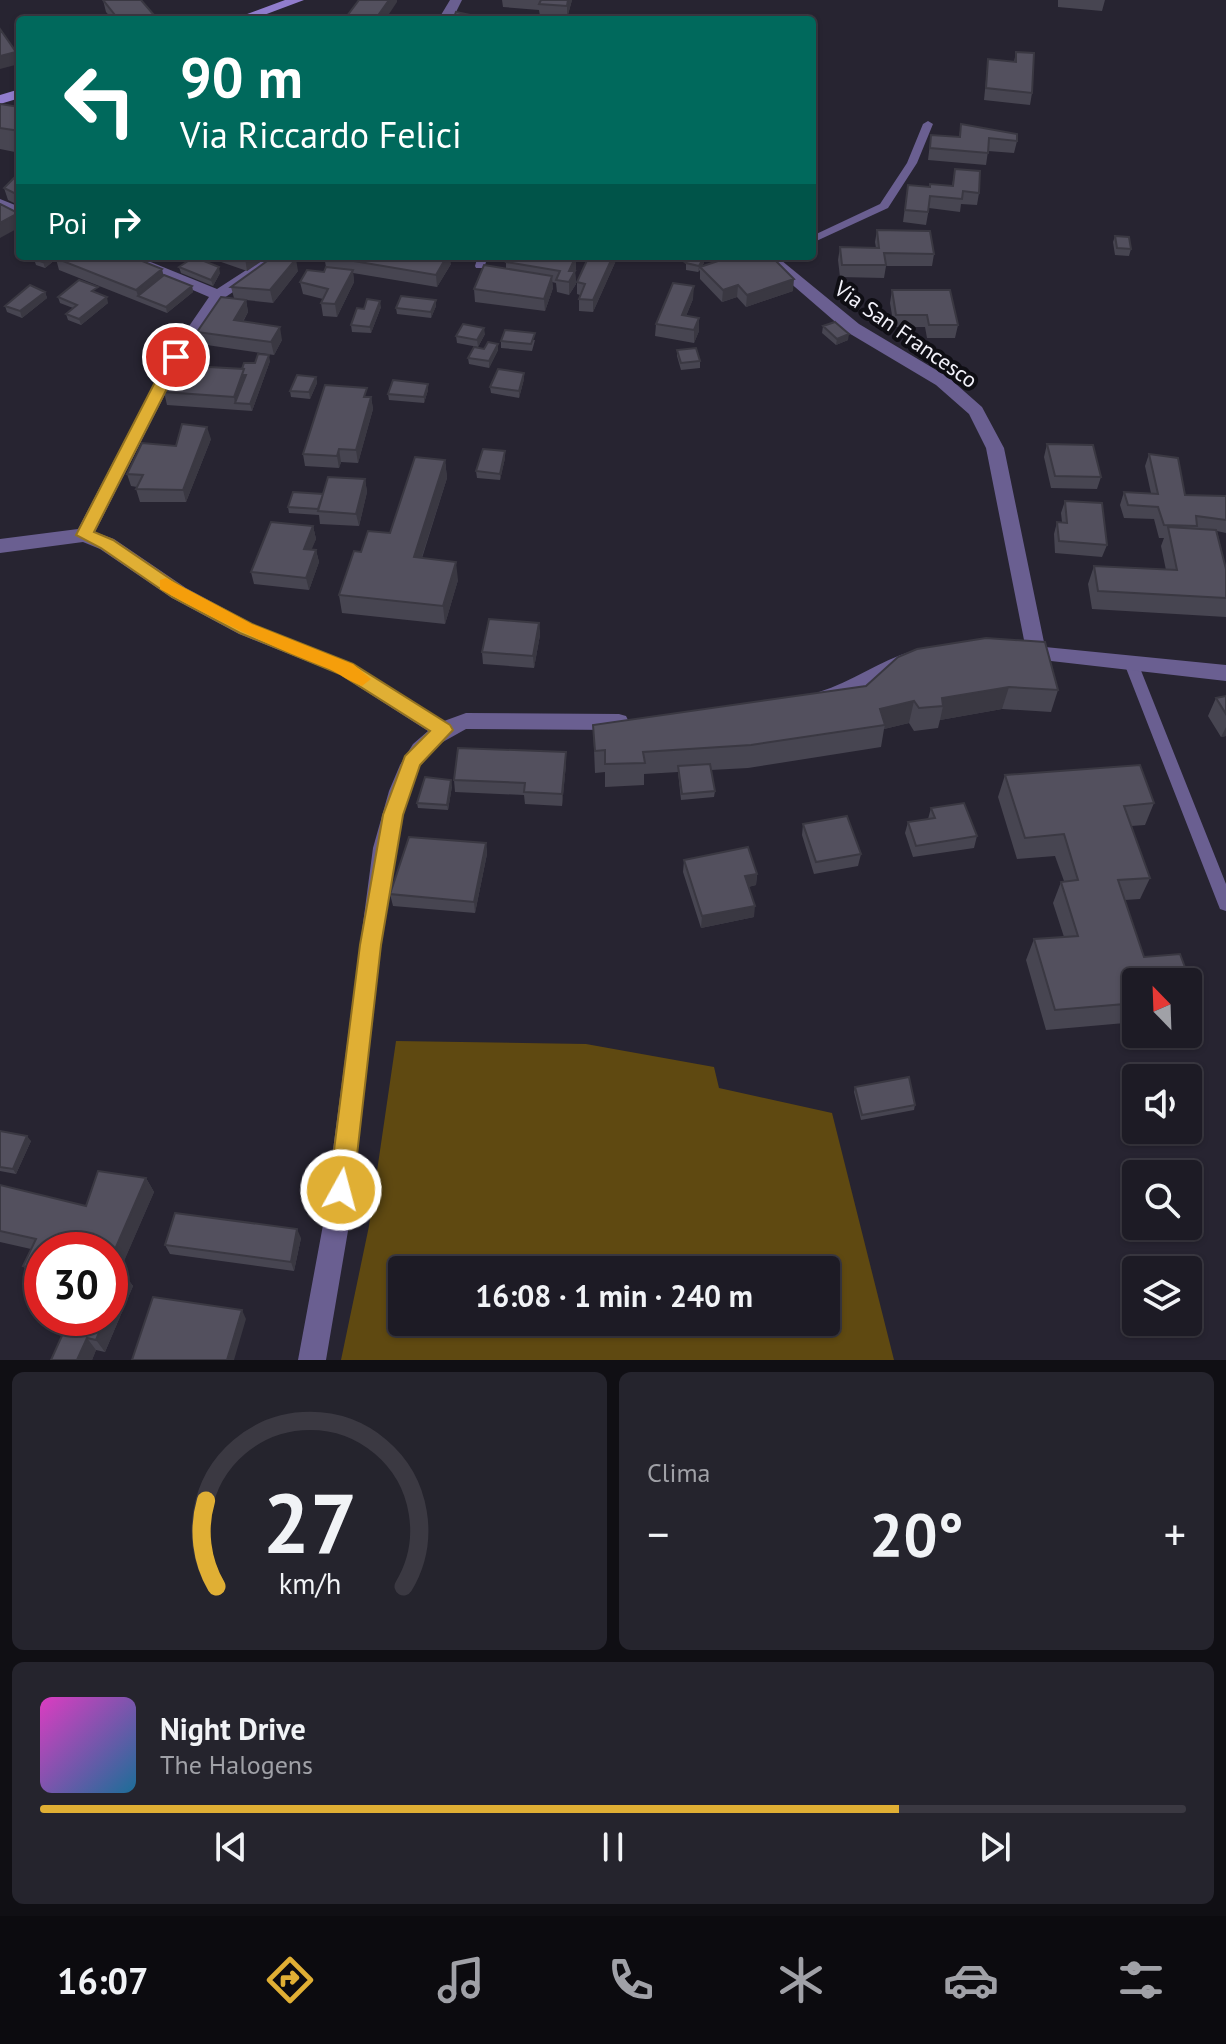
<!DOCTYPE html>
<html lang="it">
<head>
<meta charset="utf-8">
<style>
	body { margin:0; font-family:"PT Sans",sans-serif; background:#25242d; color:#f1f3f6; height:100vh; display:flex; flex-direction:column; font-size:30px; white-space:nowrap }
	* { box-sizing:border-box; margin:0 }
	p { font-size:26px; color:#a0a1a7 }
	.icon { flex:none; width:44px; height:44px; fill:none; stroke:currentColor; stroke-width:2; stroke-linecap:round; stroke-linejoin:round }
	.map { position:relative; height:1360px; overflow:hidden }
	.panel { display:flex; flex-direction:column; gap:12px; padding:12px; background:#100f14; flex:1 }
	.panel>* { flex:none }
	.hud { position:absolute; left:16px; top:16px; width:800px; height:244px; border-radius:8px; box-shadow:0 2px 6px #0004,0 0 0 2px #3b3942; background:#00695c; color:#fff; overflow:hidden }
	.needle { width:52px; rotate:337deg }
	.controls { position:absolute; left:1122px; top:968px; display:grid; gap:16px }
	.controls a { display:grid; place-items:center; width:80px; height:80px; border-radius:8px; background:#1d1b25; box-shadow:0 2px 6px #0004,0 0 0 2px #3b3942; font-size:40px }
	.speed { position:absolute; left:24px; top:1232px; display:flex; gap:16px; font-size:40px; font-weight:700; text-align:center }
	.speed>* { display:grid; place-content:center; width:104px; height:104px; border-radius:50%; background:#1d1b25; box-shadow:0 2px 6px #0004,0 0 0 2px #3b3942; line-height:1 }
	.speed .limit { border:12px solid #d22; background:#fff; color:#111 }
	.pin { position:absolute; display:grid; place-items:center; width:68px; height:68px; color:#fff; margin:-34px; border:4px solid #fff; border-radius:50%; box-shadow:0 2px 8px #0007 }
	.me { position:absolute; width:88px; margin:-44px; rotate:7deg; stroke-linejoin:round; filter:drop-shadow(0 0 6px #0008) }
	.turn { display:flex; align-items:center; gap:28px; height:168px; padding:0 32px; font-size:36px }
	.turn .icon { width:104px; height:104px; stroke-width:2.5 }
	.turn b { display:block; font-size:56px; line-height:68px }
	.then { display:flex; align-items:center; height:76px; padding:0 32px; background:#0003; gap:16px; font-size:30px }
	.big { font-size:60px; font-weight:800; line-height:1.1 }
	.panel .tile { flex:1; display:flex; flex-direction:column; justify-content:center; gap:12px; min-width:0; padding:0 28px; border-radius:12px; background:#25242d }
	.panel .dial { align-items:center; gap:0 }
	.dial svg { height:208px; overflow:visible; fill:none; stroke:#3b3942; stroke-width:7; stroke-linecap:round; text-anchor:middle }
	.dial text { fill:#f1f3f6; stroke:none }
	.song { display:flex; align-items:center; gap:24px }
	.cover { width:96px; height:96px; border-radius:12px; background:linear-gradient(135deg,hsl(310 70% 55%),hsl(200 70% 35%)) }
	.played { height:8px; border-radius:4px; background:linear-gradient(90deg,#e0af34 75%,#3b3942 75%) }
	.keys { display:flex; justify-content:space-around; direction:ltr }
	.heat { display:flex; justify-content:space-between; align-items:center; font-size:44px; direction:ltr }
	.panel .tiles { flex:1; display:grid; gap:12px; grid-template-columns:1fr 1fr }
	.tile:last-child { grid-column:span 2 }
	.trip { position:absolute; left:388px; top:1256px; width:452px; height:80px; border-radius:8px; background:#1d1b25; box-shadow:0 2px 6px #0004,0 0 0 2px #3b3942; font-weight:800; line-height:80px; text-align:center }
	.dock { display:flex; height:128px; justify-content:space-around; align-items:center; background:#0c0b0f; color:#a0a1a7 }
	.dock .icon { width:56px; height:56px }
	.dock .current { color:#e0af34 }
	.dock b { font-size:36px; color:#f1f3f6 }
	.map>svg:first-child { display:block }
	.green { fill:#5f4911; fill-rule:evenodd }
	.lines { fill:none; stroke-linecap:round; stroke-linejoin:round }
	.lane { fill:#6a5f91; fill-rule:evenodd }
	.street { fill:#6a5f91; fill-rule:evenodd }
	.secondary { fill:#917dcd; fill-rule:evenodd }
	.wall { fill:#474551 }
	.shaded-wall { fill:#3a3842 }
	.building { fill:#53505e; stroke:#3a3842; stroke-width:2 }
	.route { fill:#e0af34; stroke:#927222; stroke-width:2 }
	.slow { fill:#f59e0b }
	.labels { text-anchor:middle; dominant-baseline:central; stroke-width:8; stroke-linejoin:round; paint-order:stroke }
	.street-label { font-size:22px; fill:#f3f2fa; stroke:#0f0e14 }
</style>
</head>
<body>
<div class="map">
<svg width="1226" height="1360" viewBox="0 0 1226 1360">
	<rect width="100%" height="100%" fill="#272431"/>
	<path class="green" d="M396,1041L586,1044L714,1067L719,1088L832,1113L894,1360H341L369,1226ZM402,1270H826V1322H402Z"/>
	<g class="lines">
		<path class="lane" d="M928,121L933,124L917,163L888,208L812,243V236L880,204L907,163L923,124Z
			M478,256H488L484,268H476L475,266Z
			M1131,658L1138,663L1226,884V911L1220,909L1218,904L1124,663Z"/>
		<path class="street" d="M450,0H462L452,20H438Z
			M0,199L20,207V218L0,210Z
			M114,256H136L217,289L268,256H287L224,298L184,357L95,532L114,539L186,588L253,624L353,664L444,721L466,713L619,714L626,716L629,722L626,728L619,730L466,729L441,743L419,767L401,819L389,879L349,1225L326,1360H298L323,1225L373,848L389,791L400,765L413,744L428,731L339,674L239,634L172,598L100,549L83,542L0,553V539L78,529L168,357L209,297Z
			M759,256H776L859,324L948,377L982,407L1004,448L1045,647L1226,665V681L1016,657L1013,652L1016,647L1025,645L986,448L969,414L936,385L847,332Z
			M912,651L922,658L919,663C892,672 845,712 819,704L816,698L819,692C852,682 879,661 912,651Z"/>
		<path class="secondary" d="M285,0H304L251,20H231Z
			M20,89V98L0,104V95Z"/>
	</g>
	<path class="wall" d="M103,0L155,20H113L106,12Z
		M502,0H572L567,18L540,16L539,10L503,7Z
		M1058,0H1105L1102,11L1058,7Z
		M1016,52L1032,93L1030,105L984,100L988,59L1014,62Z
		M0,104L20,107V153L0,149Z
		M961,124L1017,141L1014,153L988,151L986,165L928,160L931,135L959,137Z
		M955,169L979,193L977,205L961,204L960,212L929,208L926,225L903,222L908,185L929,187L952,186Z
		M20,172V206L8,200L4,188Z
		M877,230L934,254L932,266H886L884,278L840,277L838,260L840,247L876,248L875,242Z
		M1115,236L1131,249L1129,256L1115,255L1113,242Z
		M130,256L164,275L192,286L193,292L167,313L59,270L56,259L45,268L36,265L34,259Z
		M204,256H269L247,271Z
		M324,256L451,264L437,287L353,273L354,282L337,317L323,316L321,303L323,299L303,294L300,282L324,272L326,267Z
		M503,256H535L576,268L575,271L576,284L569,295L557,292L556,283L552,282L553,288L545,311L475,302L474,289L506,269V262L508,257Z
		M589,256H618L593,312L579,311V299L580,295L577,294V282Z
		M666,256H704V263L702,266L717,261L718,256H771L793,291L746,307L737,297L722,302L700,279V270L698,272L686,270V263L666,257Z
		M179,267L220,273L213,286L181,273Z
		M298,271L273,303L246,300L248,312L243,322L282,340L274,355L200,344L197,332L234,298L231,287Z
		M892,290L958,325L955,338H927L925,327H894L890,303Z
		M45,292L47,298L22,318L7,312L5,306Z
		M99,294L108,303L81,325L68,320L66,314L73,308L60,303L58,297Z
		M693,299L686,316L699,331L694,343L655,336L656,324Z
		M436,300V306L431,318L397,314L396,308Z
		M381,307L371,333L352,332L351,325L364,309Z
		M823,326L848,340L836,345L822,333Z
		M485,334L478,347L457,343L456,336Z
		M535,340L532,351L501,348V341Z
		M498,344V350L489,368L469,364L468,358L484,349Z
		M677,350L700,361V368L681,370L677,356Z
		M270,361L252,411L167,405L164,392L242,369L255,363Z
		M316,377L317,383L310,399L291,397L290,391Z
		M524,379L519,398L491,393L490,387Z
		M428,390L424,403L389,400L388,394Z
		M368,397H371L373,409L358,463L341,462L339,468L305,466L303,454Z
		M211,439L186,502H140L136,489L137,487L131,486L127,474L176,446Z
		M1047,444L1101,477L1097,489L1051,488L1044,457Z
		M505,451V458L500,480L477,478L476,471Z
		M1149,454L1185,495L1226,496V533L1217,531L1226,569V617L1092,609L1088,584L1094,566L1166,570L1161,546L1164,538H1159L1154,519L1124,518L1120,505L1124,492L1151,493L1145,466Z
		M445,460L447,478L422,558L458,580L445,624L342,613L339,595L361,552L390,533Z
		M365,479L367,492L359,526L320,524L319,515L289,513L288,507Z
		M1065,501L1107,545L1102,557L1055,553L1054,534L1057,522H1062L1061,513Z
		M313,526L316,539L311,549L316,550L319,562L309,590L254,584L251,572Z
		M539,623L540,635L534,668L483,664L482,652Z
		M898,657L1058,690L1051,712L1002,709L940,720L938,728L914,731L909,723L884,729L881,747L748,768L711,770L715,791L714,797L681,800L678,772L644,774V785L605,787V772L595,773L593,725L866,686Z
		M1226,696V736L1221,737L1208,716L1216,698Z
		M566,764L562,806L525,804L524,795L455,792L454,780Z
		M1140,765L1154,803L1145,825L1131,826L1150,878L1140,899L1125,900L1144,957L1180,954L1196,997L1188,1012V982H1136V1022L1046,1030L1026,960L1034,939L1064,937L1053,903L1061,882L1064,881L1055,856L1017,859L998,797L1005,775Z
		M452,786L448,810L418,808L417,803Z
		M931,808L977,836L974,848L913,857L905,833L908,822L928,819Z
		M803,824L861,854L858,866L814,874L802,835Z
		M486,843L487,854L475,913L393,906L390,894Z
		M684,860L757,874L756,885L748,887L754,917L701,928L683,872Z
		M855,1087L915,1105L914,1110L861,1120L854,1092Z
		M0,1131L31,1141L16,1174L0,1171Z
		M146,1178L154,1192L119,1272L124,1274L133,1286L105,1352L96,1350L92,1360H51L110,1250H42V1281L33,1279L23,1266L31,1249L0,1242V1185L86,1206Z
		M301,1238L294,1271L170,1254L165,1245Z"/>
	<path class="shaded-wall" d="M389,0H397V2L385,20L377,17Z
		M568,0H572L567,18V6Z
		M154,15L155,20H136Z
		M16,52L19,64L0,69V56Z
		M18,213L20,218V227L0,238V223Z
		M50,256H60L55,258L56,259L45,268L43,262Z
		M248,256H269L247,271L245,258Z
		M447,256H450L451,264L437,287L436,275Z
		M576,256V268L574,274L575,271L576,284L569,295V271Z
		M613,256H618L593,312V300Z
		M704,257V263L701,268L700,267L698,272L699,266Z
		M296,259L298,271L273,303L270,290Z
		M219,267L220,273L213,286L211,280Z
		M162,269L165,281L138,296L136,290Z
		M353,270L354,282L337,317L335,304Z
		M552,276L553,288L545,311L544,299Z
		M794,279L793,291L746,307L747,295Z
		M738,285L737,297L722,302L723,290Z
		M192,286L193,292L167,313L166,307Z
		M694,286L693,299L681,328L682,315Z
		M45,292L47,298L22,318L20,311Z
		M107,297L108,303L81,325L79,319Z
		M246,300L248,312L236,333L234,320Z
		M436,300V306L431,318V312Z
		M380,301L381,307L371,333L370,327Z
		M699,318V331L694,343V330Z
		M280,327L282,340L274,355L271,342Z
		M484,328L485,334L478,347L477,340Z
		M849,334L848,340L836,345L837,339Z
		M498,344V350L489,368V361Z
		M269,355L270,361L252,411L250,404Z
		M244,369L247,381L235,403L234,397Z
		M524,373V379L519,398V391Z
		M316,377L317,383L310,399L309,392Z
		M428,384V390L424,403V397Z
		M371,397L373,409L358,463L356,450Z
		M207,427L211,439L186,502L183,490Z
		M339,449L341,462L339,468L337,456Z
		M505,451V458L500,480V474Z
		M445,460L447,478L416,575L414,557Z
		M365,479L367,492L359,526L356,514Z
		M313,526L316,539L307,561L304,549Z
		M316,550L319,562L309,590L306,578Z
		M456,562L458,580L445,624L443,606Z
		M539,623L540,635L534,668L533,656Z
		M1009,687L1002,709L940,720L943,706L942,698Z
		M914,701L909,723L884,729L885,725L880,709Z
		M1226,727V736L1221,737Z
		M566,752V764L562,806V794Z
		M451,780L452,786L448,810L447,805Z
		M486,843L487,854L475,913L474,902Z
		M757,874L756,885L744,888L745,876Z
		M755,906L754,917L701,928L702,916Z
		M27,1136L31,1141L16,1174L13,1169Z
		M146,1178L154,1192L115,1282L110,1275V1261Z
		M297,1229L301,1238L294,1271L291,1262Z
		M124,1274L133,1286L105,1352L96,1340L105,1318H110V1307Z
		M242,1310L246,1319L234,1360H227Z
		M87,1338L96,1350L92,1360H77Z"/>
	<path class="building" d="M103,0H141L154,15L136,20H119Z
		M359,0H389L377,17L397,20H344Z
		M541,0H568L567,6L539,4Z
		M456,12L475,16L473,20H453Z
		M486,17L512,20H485Z
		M0,29L16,52L0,56Z
		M1016,52L1034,53L1032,93L986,88L988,59L1016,62Z
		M0,104L20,107V131L0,128Z
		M961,124L1017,134V141L989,138L988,153L930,148L931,135L960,137Z
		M955,169L980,171L979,193L963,191L962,199L930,196L928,212L905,210L908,185L930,187V184L953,186Z
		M20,172V196L4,188Z
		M0,204L18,213L0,223Z
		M877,230L930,231L934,254L884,253L886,265H842L840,247L879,248Z
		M1115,236L1129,237L1131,249L1117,248Z
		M37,256H50L43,262L34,259Z
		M57,256H130L162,269L136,290L55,258Z
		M274,256H290L296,259L270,290L231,287Z
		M324,256H447L436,275Z
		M509,256H576L569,271H575L569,282L556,280L560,271L506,262Z
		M589,256H613L593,300L579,299L585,284L577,282Z
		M685,256H704V257L699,266L686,263L689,257Z
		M725,256H771L794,279L747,295L738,285L723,290L700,267L727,258Z
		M194,257L219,267L211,280L179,267Z
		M484,265L552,276L544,299L474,289Z
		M326,267L353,270L335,304L321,303L328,289L300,282L307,270L324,272Z
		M164,275L192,286L166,307L138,296Z
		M79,280L98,287L92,291L107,297L79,319L66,314L77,305L58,297Z
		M673,283L694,286L682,315L699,318L694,330L656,324Z
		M30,285L45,292L20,311L5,306Z
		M892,290H950L958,325H929L927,315H896Z
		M401,296L436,300L431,312L396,308Z
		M221,297L246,300L234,320L280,327L271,342L197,332Z
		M367,299L380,301L370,327L351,325L357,308L364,309Z
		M835,322L849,334L837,339L823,326Z
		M463,324L484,328L477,340L456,336Z
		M505,330L535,333L531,344L501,341Z
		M488,342L498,344L489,361L468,358L474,347L484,349Z
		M696,348L700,361L681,363L677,350Z
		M258,354L269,355L250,404L235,403L246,375H242L244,369H242L244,363H255Z
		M183,357H196L192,366L244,369L234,397L164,392Z
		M498,369L524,373L519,391L490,387Z
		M297,375L316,377L309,392L290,391Z
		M393,380L428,384L424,397L388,394Z
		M325,385L367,388L364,397H371L356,450L339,449L337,456L303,454Z
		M182,424L207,427L183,490L136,489L143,475L127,474L142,443L176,446Z
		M1047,444L1093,445L1101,477L1055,476Z
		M483,449L505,451L500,474L476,471Z
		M1149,454L1178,458L1185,495L1226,496V520L1196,516L1197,526L1164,525L1158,507L1128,505L1124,492L1158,494Z
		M415,457L445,460L414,557L456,562L443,606L339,595L354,551L361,552L368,531L390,533Z
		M328,477L365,479L356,514L318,511Z
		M293,492L323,494L318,509L288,507Z
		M1065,501L1102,503L1107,545L1059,541L1057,522L1067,523Z
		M271,522L313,526L304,549L316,550L306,578L251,572Z
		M1168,527L1216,530L1226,569V598L1098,591L1094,566L1177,570Z
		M489,619L539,623L533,656L482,652Z
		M986,638L1045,642L1058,690L1009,687L942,698L943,706L919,708L914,701L880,709L885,725L751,745L643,752L645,763L605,764V750L595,751L593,725L866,686L898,657L917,649Z
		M1226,696V714L1216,698Z
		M458,748L566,752L562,794L524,792L525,783L454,780Z
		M710,764L715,791L682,794L678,766Z
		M1140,765L1154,803L1124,806L1150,878L1118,880L1144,957L1180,954L1196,997L1188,998V982H1136V1003L1055,1010L1034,939L1078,936L1061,882L1078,880L1064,834L1025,838L1005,775Z
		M425,777L451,780L447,805L417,803Z
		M964,803L977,836L916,846L908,822L935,818L931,808Z
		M847,816L861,854L816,862L803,824Z
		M409,837L486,843L474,902L390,894Z
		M748,847L757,874L745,876L755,906L702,916L684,860Z
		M909,1077L915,1105L862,1115L855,1087Z
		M0,1131L27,1136L13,1169L0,1167Z
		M98,1171L146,1178L110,1261V1250H42V1271L23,1266L36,1239L0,1231V1185L86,1206Z
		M175,1213L297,1229L291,1262L165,1245Z
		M110,1270L124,1274L110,1307Z
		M153,1297L242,1310L227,1360H132Z
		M70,1318H105L96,1340L87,1338L77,1360H51Z"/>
	<path class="route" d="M176,352L183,357L94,532L113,540L185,589L252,624L353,664L450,725L453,730L420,765L403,815L381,945L353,1190L349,1197L341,1201L333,1197L329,1190L360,945L383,815L405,756L430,731L340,674L240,633L172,597L101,548L76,535L168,357Z"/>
	<path class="slow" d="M166,578L252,624L353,664L371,679L362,686C350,682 340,674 329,669C268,645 217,621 160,589V580Z"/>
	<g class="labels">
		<g class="street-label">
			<text transform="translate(906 334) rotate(35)">Via San Francesco</text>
		</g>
	</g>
</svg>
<div class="controls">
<a><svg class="needle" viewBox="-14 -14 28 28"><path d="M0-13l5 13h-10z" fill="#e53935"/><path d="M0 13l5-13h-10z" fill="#a0a1a7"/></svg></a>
<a><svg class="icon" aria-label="sound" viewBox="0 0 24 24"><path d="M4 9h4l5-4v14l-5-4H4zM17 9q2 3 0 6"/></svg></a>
<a><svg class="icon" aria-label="search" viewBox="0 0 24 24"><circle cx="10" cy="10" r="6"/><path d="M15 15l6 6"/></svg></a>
<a><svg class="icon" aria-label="layers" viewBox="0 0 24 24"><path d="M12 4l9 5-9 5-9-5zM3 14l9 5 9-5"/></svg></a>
</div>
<div class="speed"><div class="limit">30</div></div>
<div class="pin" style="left:176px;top:357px;background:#d93025"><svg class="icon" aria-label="arrive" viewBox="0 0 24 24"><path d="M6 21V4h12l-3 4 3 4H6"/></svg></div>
<svg class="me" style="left:341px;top:1190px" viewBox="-20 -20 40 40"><circle r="17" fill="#e0af34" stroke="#fff" stroke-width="3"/><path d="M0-11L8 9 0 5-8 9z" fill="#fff"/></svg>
<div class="trip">16:08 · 1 min · 240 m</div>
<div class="hud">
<div class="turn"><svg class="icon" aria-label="left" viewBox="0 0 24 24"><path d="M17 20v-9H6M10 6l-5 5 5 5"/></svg><div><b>90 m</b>Via Riccardo Felici</div></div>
<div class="then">Poi<svg class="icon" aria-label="right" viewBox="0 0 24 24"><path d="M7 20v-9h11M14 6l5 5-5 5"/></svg></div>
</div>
</div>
<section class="panel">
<div class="tiles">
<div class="tile dial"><svg viewBox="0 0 100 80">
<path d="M14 69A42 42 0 1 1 86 69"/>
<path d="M14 69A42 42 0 0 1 10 36" stroke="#e0af34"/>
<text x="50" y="56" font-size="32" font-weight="700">27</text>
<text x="50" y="72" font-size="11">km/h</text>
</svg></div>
<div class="tile"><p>Clima</p>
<div class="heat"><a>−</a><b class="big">20°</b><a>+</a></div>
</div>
<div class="tile">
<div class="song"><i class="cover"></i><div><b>Night Drive</b><p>The Halogens</p></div></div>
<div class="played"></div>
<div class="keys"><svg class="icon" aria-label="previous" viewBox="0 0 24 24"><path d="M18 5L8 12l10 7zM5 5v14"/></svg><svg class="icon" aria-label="pause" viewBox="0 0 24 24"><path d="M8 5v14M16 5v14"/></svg><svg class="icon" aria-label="next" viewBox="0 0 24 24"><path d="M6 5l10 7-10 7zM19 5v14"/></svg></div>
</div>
</div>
</section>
<nav class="dock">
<b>16:07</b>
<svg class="icon current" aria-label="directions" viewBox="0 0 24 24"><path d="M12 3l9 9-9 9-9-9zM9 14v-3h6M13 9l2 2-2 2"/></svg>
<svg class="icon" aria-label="music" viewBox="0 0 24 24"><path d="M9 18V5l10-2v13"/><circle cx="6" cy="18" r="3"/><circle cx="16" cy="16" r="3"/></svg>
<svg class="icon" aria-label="phone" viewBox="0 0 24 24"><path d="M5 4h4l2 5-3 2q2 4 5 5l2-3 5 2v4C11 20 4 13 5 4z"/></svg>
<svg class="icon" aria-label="climate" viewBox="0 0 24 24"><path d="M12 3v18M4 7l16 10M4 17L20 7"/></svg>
<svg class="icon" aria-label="car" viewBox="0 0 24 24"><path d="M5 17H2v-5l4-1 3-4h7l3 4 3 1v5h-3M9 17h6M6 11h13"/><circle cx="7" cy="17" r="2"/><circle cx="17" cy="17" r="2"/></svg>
<svg class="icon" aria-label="filters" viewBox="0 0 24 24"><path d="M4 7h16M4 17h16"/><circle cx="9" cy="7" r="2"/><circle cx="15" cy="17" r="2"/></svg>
</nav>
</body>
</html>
